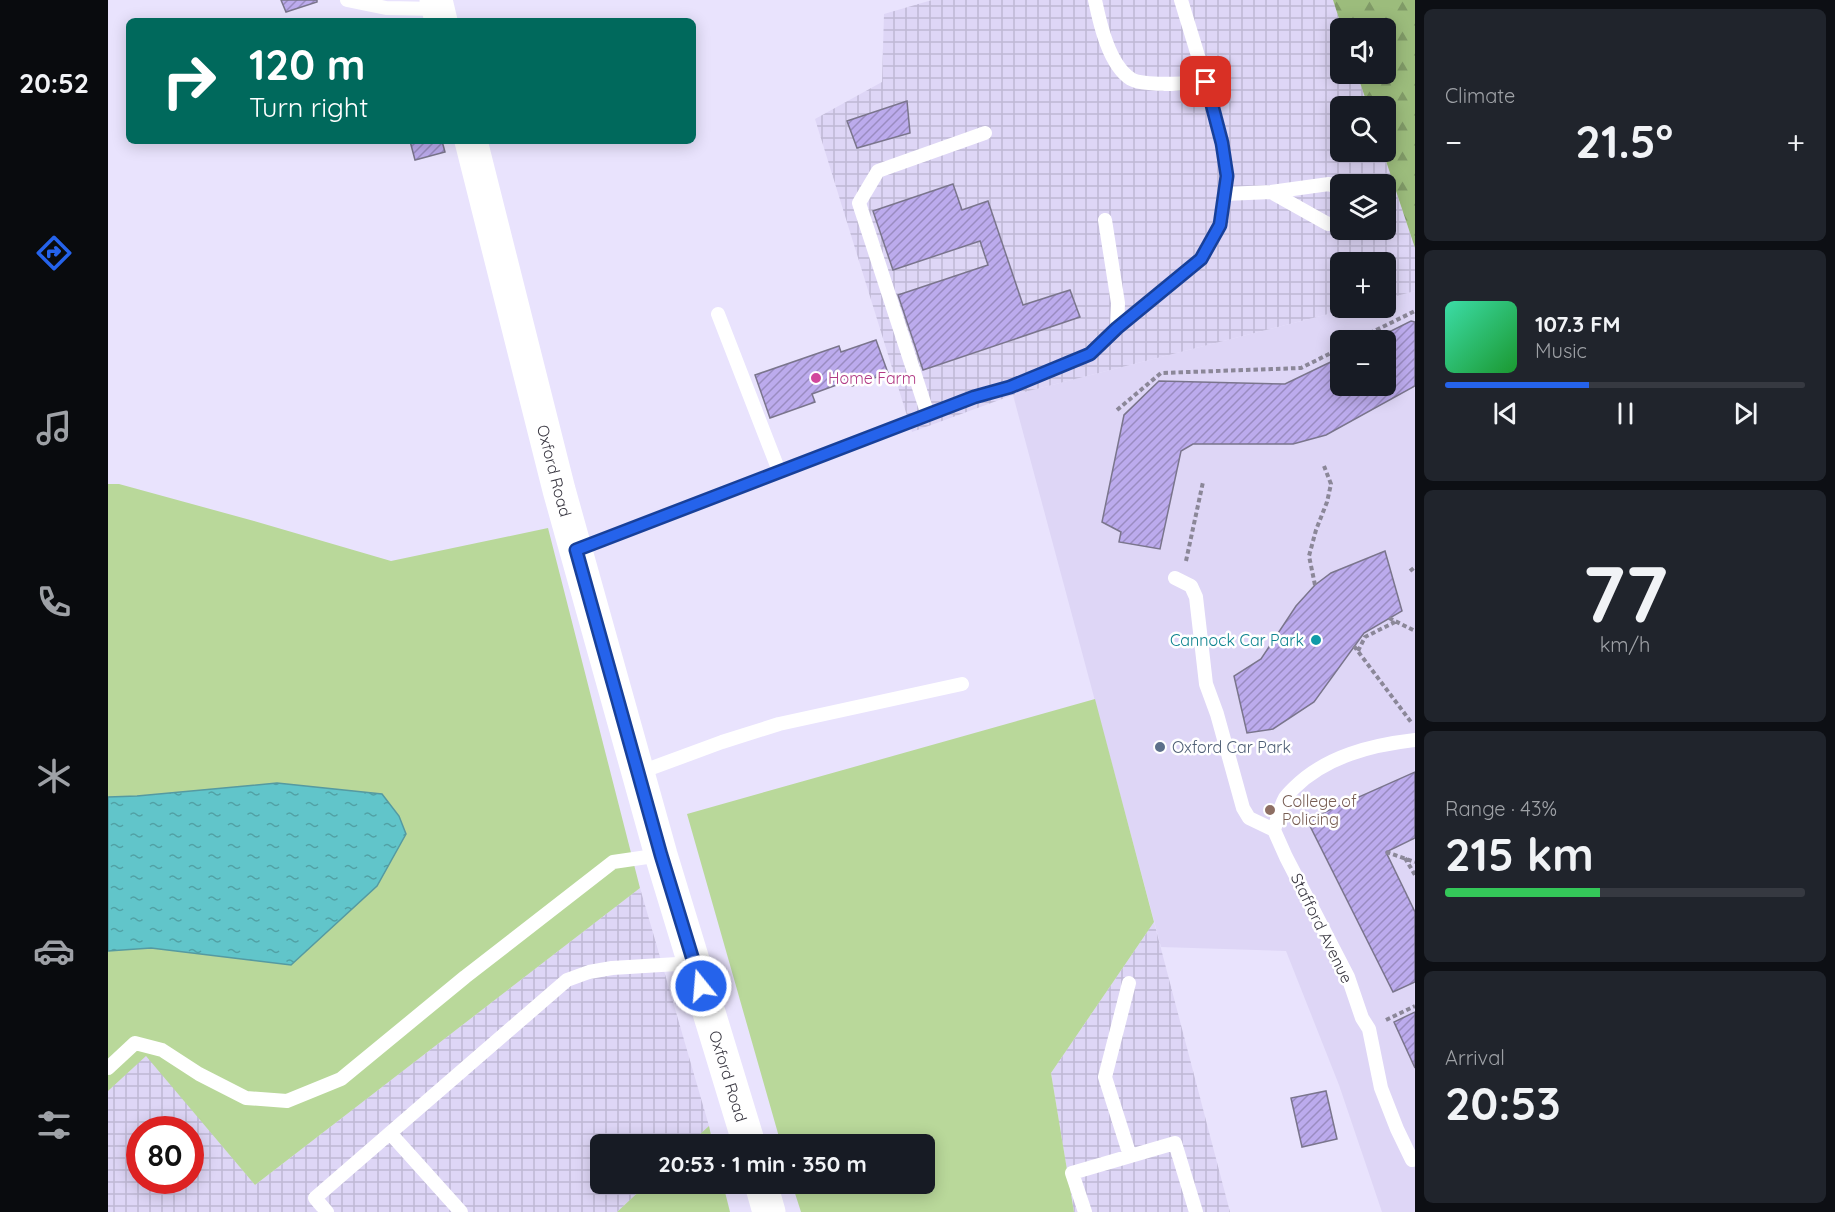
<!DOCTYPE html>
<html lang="en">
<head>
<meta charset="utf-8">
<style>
	body { margin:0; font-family:Quicksand,sans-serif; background:#20242c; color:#f1f3f6; height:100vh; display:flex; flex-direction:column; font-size:22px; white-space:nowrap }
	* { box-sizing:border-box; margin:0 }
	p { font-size:20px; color:#9ea1a6 }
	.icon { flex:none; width:33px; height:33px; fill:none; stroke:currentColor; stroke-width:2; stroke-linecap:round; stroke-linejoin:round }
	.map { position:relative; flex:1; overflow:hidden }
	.drawer { display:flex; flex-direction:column; gap:9px; padding:9px; background:#0d0f14; width:420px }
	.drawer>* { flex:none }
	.top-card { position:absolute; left:18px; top:18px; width:570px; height:126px; border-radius:9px; box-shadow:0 3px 15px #0003; background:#00695c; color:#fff; overflow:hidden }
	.tools { position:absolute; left:1222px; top:18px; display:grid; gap:12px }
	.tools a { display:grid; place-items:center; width:66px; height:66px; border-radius:9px; background:#171b24; box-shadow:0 3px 15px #0003; font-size:30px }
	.speed { position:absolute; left:18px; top:1116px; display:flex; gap:12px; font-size:30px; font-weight:700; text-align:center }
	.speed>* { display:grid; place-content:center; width:78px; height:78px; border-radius:50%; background:#171b24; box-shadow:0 3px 15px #0003; line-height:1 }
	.speed .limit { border:9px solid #d22; background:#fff; color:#111 }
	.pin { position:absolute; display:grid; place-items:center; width:51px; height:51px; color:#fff; margin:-26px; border-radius:12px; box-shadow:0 3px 9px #0006 }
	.me { position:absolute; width:66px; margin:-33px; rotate:343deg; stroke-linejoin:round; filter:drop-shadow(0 0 4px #0008) }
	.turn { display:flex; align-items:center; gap:21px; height:126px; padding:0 24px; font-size:27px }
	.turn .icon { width:78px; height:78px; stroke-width:2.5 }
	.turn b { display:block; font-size:42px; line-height:51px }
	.big { font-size:45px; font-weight:700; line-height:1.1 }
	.drawer .card { flex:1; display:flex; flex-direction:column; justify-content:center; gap:9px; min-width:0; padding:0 21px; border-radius:9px; background:#20242c }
	.drawer .dial { align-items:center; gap:0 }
	.dial b { font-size:78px; line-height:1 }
	.song { display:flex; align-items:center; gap:18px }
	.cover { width:72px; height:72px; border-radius:9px; background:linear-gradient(135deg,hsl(160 70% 55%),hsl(130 70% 35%)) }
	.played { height:6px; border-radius:3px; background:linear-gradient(90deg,#2563eb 40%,#363941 40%) }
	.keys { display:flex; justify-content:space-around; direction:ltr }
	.heat { display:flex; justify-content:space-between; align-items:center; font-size:33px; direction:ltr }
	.charge { height:9px; border-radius:4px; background:linear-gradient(90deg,#34c759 43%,#363941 0) }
	.trip { position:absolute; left:482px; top:1134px; width:345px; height:60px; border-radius:9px; background:#171b24; box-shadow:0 3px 15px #0003; font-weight:700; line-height:60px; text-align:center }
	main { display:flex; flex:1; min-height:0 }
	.tabs { display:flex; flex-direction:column; width:108px; justify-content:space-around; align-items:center; background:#090b0e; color:#9ea1a6 }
	.tabs .icon { width:42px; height:42px }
	.tabs .current { color:#2563eb }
	.tabs b { font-size:27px; color:#f1f3f6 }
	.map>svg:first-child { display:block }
	.built { fill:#ded6f6; fill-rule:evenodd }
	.industrial { fill:url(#industrial-grid); fill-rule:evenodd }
	.grass { fill:#b9d89a }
	.forest { fill:url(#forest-firs) }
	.water { fill:url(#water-ripples); stroke:#559aa1; stroke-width:1.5 }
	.building { fill:url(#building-hatch); stroke:#7a758c; stroke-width:1.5 }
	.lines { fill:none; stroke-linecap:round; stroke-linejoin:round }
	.path { stroke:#8b8798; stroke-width:4; stroke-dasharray:4.5 3; stroke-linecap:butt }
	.service { stroke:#fff; stroke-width:14 }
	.trunk { stroke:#fff; stroke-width:33 }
	.route-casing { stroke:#184099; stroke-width:15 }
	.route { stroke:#2563eb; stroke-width:10 }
	.hotel-dot { fill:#d1479c; stroke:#fff; stroke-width:2 }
	.culture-dot { fill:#0f9aa8; stroke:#fff; stroke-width:2 }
	.service-dot { fill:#5c6f8a; stroke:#fff; stroke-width:2 }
	.education-dot { fill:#8d6e63; stroke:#fff; stroke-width:2 }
	.labels { text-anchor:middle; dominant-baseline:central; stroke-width:5; stroke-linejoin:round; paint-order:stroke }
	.hotel-label { font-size:16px; fill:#b23c85; stroke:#fff; text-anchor:start }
	.street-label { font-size:16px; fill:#383640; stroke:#fff }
	.culture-label { font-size:16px; fill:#0d838f; stroke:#fff; text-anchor:end }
	.service-label { font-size:16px; fill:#4e5e75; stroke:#fff; text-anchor:start }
	.education-label { font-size:16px; fill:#785e54; stroke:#fff; text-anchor:start }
</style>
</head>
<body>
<main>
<nav class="tabs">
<b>20:52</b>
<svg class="icon current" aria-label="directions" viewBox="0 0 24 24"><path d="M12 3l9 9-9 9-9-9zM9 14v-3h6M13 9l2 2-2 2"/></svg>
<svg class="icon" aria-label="music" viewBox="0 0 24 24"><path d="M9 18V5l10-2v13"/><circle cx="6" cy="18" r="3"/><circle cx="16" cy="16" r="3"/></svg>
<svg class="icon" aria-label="phone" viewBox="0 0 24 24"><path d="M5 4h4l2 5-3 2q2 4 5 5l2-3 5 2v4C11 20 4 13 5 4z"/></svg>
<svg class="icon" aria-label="climate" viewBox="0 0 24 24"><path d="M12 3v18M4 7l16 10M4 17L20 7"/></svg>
<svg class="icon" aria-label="car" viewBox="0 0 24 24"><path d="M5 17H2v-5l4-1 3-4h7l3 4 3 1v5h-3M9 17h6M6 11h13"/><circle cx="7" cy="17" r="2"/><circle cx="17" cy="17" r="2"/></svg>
<svg class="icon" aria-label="filters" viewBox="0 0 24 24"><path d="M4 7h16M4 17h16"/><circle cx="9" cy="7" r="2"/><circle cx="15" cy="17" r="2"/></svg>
</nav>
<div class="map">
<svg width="1307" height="1212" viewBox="0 0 1307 1212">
	<defs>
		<pattern id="industrial-grid" width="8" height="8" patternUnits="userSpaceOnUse" patternTransform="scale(1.5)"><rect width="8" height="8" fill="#ded6f6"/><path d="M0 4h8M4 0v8" fill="none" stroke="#bfb8d4"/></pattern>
		<pattern id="forest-firs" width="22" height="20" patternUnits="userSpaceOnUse" patternTransform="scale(1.5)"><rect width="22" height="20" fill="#9cbc7c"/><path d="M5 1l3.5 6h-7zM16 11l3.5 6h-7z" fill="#809a67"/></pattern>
		<pattern id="water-ripples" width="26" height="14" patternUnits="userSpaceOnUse" patternTransform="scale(1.5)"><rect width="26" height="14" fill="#61c5ca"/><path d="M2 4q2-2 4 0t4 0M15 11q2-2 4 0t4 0" fill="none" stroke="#51a1a5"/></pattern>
		<pattern id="building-hatch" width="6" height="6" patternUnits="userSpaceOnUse" patternTransform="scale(1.5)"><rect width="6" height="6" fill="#bcabed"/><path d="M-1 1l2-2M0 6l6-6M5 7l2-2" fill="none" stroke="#9a8cc1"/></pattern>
	</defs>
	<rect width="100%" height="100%" fill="#e9e3fd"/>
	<path class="built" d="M1307,291V1212H1274L1231,1085L1178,951L1053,947L905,395L1244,308H1278V299ZM1233,340H1278V386H1233Z"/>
	<path class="industrial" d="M824,0H1225L1234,28H1233V74H1249L1260,106H1233V152H1275L1307,248V291L1278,299V262H1233V308H1244L905,395L804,432L707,119L774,82L776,14ZM1233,184H1278V230H1233Z
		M532,888L601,1126L581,1144H492V1184H539L509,1212H0V1091L38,1055L147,1185ZM32,1130H82V1180H32Z
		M1046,922L1122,1212H966L943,1073Z"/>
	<path class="grass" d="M0,484H11L146,521L283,561L440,528L532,888L147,1185L38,1056L0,1091Z
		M987,699L1046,922L943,1073L966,1212H693L684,1184H816V1144H673L579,814Z
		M601,1126L605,1144H581Z
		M539,1184H615L622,1212H509Z"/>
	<path class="forest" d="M1225,0H1307V248L1275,152H1278V106H1260L1249,74H1278V28H1234Z"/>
	<path class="water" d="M169,783L274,794L291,816L298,834L269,886L183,965L43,948L0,951V797L29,796Z"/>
	<path class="building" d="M173,0H209V2L178,12Z
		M799,101L802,133L749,148L739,121Z
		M302,141H334L337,152L307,160Z
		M845,184L854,210L880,201L915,305L962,290L972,317L815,370L790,295L880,265L872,241L785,270L765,211Z
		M1303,321L1307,322V386L1218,435L1185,444H1085L1073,451L1052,549L1011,542L1013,532L994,522L1016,415L1051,381L1177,384L1233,357V386H1278V340H1265Z
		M768,340L780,373L744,386L742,380L704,394L707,402L662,418L647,375L731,346L733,352Z
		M1277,551L1294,611L1256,633L1206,702L1165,729L1139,733L1126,676L1153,659L1188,606L1207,585L1223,573Z
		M1307,772V838L1278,852L1307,912V982L1285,992L1199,820Z
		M1307,1012V1068L1286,1022Z
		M1218,1091L1229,1139L1194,1147L1183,1098Z"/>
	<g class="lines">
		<path class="path" d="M1248,340L1307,311
			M1009,410L1053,373L1193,368L1233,348
			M1078,561L1095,482
			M1302,571L1307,567
			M1207,585L1201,556L1208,530L1219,502L1223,484L1216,466
			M1281,618L1307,631
			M1246,646L1303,722
			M1250,651L1257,637L1287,622
			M1278,852L1307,862
			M1297,858L1307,875
			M1278,1020L1307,1006"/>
		<path class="service" d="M239,0L278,8L330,9
			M987,0C992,24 1001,65 1023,79C1037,87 1081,83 1098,82
			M1163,192L1220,224L1233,223
			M1117,194L1163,192L1221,184L1233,189
			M610,314L671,471
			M1009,328L1093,259L1112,225L1119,176L1114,143L1098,82L1073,0
			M820,415L751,203L770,171L877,133
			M468,550L866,397L902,387L982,354L1009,328L1010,303L997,220
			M1067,578L1083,586L1088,597L1098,684L1109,714L1135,808L1141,818L1166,830
			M530,773L614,742L671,724L854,684
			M1166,830L1178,857L1240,977L1254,1018L1261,1029L1273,1088L1289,1129L1304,1160L1307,1159
			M1166,830C1169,820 1172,807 1177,798C1179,795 1183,791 1186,788C1218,756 1264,745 1307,740
			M1021,983L997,1077L1022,1156
			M0,1068L27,1043L54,1050L91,1074L138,1098L179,1101L233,1079L357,977L505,862L553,855
			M282,1133L353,1212
			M219,1212L207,1198L459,980L481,972L504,968L586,963
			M977,1212L964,1173L1067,1143L1088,1212"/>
		<g class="trunk">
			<path d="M328,0L333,21"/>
			<path id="s1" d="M363,141L451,490L553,855L641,1144"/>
			<path d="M653,1184L661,1212"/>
		</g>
	</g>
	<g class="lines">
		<g class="route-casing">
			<path id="route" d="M593,986L553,855L468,550L866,397L902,387L982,354L1009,328L1093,259L1112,225L1119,176L1114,143L1098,82"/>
		</g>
		<use href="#route" class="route"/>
	</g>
	<circle class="hotel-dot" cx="708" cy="378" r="6"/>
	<circle class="culture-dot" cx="1208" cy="640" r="6"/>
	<circle class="service-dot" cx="1052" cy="747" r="6"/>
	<circle class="education-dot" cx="1162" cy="810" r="6"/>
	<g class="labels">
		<g class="hotel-label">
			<text x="720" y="378">Home Farm</text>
		</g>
		<g class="street-label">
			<text stroke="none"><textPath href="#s1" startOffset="340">Oxford Road</textPath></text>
			<text transform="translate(1214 928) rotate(64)">Stafford Avenue</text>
			<text stroke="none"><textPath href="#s1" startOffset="970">Oxford Road</textPath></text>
		</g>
		<g class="culture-label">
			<text x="1196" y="640">Cannock Car Park</text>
		</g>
		<g class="service-label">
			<text x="1064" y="747">Oxford Car Park</text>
		</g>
		<g class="education-label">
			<text x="1174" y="801">College of<tspan x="1174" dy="18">Policing</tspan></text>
		</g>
	</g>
</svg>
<div class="tools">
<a><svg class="icon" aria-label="sound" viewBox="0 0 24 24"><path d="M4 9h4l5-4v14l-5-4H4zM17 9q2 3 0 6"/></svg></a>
<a><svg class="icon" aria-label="search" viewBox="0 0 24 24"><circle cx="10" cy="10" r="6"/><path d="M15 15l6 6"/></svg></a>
<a><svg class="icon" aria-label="layers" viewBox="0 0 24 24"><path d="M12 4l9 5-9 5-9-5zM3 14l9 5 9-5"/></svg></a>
<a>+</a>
<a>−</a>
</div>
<div class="speed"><div class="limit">80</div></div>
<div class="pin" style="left:1098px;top:82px;background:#d93025"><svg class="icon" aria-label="arrive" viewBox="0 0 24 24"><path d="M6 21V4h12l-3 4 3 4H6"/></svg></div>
<svg class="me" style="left:593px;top:986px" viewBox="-20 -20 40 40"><circle r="17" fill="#2563eb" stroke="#fff" stroke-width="3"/><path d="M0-11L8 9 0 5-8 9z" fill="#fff"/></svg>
<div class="trip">20:53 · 1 min · 350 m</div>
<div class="top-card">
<div class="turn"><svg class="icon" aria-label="right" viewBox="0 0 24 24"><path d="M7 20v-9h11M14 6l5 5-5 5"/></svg><div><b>120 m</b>Turn right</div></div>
</div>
</div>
<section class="drawer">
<div class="card"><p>Climate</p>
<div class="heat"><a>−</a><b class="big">21.5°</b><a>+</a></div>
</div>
<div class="card">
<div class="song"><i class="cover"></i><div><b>107.3 FM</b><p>Music</p></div></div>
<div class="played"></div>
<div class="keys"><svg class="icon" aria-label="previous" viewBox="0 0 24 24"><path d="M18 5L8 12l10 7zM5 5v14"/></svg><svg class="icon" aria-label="pause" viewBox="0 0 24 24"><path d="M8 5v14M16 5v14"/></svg><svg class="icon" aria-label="next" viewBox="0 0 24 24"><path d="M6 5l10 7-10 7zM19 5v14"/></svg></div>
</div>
<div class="card dial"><b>77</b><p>km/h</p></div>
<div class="card"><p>Range · 43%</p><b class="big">215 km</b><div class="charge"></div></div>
<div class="card"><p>Arrival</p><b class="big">20:53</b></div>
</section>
</main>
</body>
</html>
